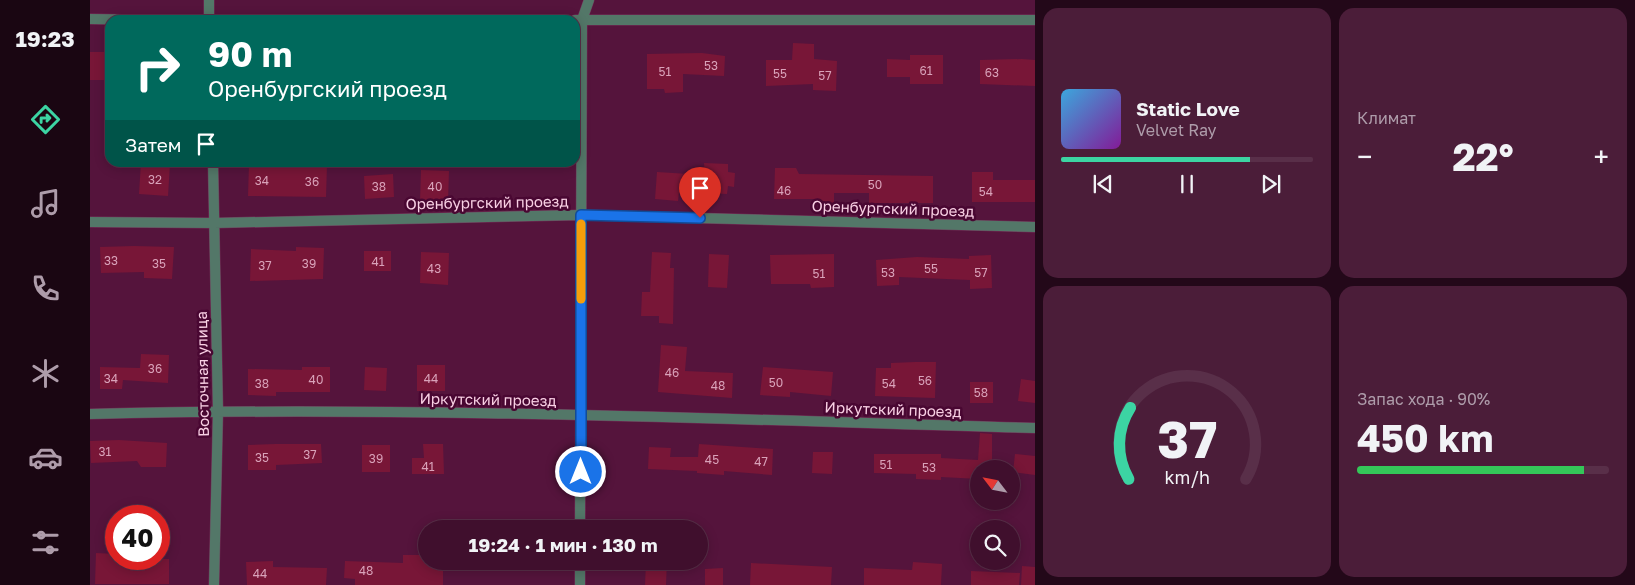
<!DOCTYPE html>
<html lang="ru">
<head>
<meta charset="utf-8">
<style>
	body { margin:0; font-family:"Golos Text",sans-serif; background:#4b1d39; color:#f1f3f6; height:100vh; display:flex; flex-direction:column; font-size:19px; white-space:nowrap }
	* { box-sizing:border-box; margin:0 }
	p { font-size:16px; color:#ae9caa }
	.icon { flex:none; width:28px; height:28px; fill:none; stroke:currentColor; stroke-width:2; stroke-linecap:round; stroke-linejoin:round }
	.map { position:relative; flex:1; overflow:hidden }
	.side { display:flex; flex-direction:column; gap:8px; padding:8px; background:#230819; width:600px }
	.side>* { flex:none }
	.guide { position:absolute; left:15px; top:15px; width:475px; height:152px; border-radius:15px; box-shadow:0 2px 12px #0003,0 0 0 1px #592f49; background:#00695c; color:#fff; overflow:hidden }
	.needle { width:32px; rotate:302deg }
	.controls { position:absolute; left:880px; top:460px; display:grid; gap:10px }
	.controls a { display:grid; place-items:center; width:50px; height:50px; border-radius:50%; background:#400f2d; box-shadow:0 2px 12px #0003,0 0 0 1px #592f49; font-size:25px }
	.speed { position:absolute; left:15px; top:505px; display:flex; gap:10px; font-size:25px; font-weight:700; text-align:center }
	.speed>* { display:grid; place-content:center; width:65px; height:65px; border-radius:50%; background:#400f2d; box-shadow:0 2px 12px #0003,0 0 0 1px #592f49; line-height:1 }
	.speed .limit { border:8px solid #d22; background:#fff; color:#111 }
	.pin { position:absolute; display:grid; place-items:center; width:42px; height:42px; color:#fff; margin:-51px -21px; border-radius:50% 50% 50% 0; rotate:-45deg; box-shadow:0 0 5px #0007 }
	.pin .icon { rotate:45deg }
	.me { position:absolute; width:55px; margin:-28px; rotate:0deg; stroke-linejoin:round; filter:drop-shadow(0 0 4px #0008) }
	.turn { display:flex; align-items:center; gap:18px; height:105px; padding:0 20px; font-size:22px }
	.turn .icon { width:65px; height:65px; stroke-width:2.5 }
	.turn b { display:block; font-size:35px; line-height:42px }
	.then { display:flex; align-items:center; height:48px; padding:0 20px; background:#0003; gap:10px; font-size:19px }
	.big { font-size:38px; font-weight:700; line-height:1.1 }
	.side .card { flex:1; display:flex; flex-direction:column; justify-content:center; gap:8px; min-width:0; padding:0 18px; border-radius:15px; background:#4b1d39 }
	.side .dial { align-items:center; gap:0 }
	.dial svg { height:130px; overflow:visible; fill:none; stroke:#592f49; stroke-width:7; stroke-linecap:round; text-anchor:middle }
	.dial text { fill:#f1f3f6; stroke:none }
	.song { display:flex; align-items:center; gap:15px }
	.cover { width:60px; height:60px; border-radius:8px; background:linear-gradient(135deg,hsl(200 70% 55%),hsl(290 70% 35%)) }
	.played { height:5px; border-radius:2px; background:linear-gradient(90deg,#3cd4a3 75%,#592f49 75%) }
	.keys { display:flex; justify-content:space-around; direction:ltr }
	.heat { display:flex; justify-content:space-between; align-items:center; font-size:28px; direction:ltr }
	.charge { height:8px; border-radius:4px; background:linear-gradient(90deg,#34c759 90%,#592f49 0) }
	.side .tiles { flex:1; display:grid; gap:8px; grid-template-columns:repeat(2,1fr) }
	.trip { position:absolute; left:328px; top:520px; width:290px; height:50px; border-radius:25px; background:#400f2d; box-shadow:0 2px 12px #0003,0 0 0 1px #592f49; font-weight:700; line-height:50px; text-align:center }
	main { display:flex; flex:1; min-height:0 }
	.menu { display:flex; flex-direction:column; width:90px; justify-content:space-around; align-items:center; background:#1a0612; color:#ae9caa }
	.menu .icon { width:35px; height:35px }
	.menu .selected { color:#3cd4a3 }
	.menu b { font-size:22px; color:#f1f3f6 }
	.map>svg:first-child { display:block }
	.building { fill:#781637 }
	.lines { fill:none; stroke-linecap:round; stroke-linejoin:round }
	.minor-casing { stroke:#73365a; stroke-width:11 }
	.tertiary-casing { stroke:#73365a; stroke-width:11 }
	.minor { stroke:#537768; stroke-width:10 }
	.tertiary { stroke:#537768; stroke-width:10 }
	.route-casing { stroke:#114b97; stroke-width:12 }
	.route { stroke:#1a73e8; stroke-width:9 }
	.slow { stroke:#f59e0b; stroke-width:9 }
	.labels { text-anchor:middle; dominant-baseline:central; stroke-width:5; stroke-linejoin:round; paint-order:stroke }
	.number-label { font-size:12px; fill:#d9a2b9 }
	.street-label { font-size:15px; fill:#f9d0e4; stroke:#490732 }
</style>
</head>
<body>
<main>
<nav class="menu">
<b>19:23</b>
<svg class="icon selected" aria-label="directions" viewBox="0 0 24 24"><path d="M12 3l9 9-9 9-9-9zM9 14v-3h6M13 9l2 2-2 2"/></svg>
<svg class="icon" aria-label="music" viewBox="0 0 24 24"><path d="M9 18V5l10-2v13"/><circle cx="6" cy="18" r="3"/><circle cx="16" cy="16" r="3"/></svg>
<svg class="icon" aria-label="phone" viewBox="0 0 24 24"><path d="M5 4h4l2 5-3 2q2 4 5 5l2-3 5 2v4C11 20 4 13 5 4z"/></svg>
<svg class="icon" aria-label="climate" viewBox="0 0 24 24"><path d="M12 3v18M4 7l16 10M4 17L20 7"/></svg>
<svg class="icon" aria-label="car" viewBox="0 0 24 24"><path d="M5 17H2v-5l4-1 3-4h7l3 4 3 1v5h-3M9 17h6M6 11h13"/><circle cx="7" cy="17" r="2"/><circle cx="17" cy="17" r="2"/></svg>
<svg class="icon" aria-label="filters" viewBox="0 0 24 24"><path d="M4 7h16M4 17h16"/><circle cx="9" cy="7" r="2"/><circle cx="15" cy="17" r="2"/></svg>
</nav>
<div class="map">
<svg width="945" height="585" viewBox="0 0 945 585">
	<rect width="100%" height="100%" fill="#55143c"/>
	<path class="building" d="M703,43L724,44V59L747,61L746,91L723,90V84L676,86V60H702Z
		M0,52H20V80H0Z
		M612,53L635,56L634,76L593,74V92L575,93L574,89H557V54Z
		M820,55H853V84H820V77H797V59L820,60Z
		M932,59L945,60V86L890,84V60Z
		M51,162L80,164L78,196L49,194Z
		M614,163L638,164V172L645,173L644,187L638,186L637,194L589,192L588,201L565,199L567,172L615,175Z
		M159,164L237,165L236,197L158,196Z
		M685,168H706L709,174L843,176V203H779V193H744V204L723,203L724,199H684Z
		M331,170L359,171L358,202L330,201Z
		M882,172H903V180H945V202H882Z
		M303,174L304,197L275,199L274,176Z
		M44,246L84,247L82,279L54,278V272L11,273L10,247Z
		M206,247L234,248L233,279L160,281L161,249L206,251Z
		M274,251H301V271H274Z
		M331,252L359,253L358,285L330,283Z
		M562,252L581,253L580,268H584L583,324L569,323V316H551L552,292H560Z
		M619,254L639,255L637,288L618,287Z
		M744,254V287L721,288L720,284H681L680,255Z
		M901,255L902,288L880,289V280L809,277V285L787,286L786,260L827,257L879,259V256Z
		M571,345L597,347L595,371L643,373L642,398L568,392Z
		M51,354L79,355L78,383L33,380L32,389H10V367L50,368Z
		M825,362H846L845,398L785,396L786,368H801V363Z
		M327,365H355V391H327Z
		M212,367H240V392H186V396L158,395V369L212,370Z
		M275,367L297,368L296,391L274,390Z
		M673,367L743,372L741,396L700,392V397L670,395Z
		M931,379L945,381V403L928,401Z
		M880,382H903V403H880Z
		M890,433L902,434V469H889V479L851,477V480L826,479V474L784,473V454H851V458L888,460Z
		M29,440L77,443L76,467H51L47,461L1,463L0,441Z
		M186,444H231L232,463L186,465V470H158V445Z
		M333,444H353L354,474H322V458H334Z
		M609,444L683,449L682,475L634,471V475L607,473V471L558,469L559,447L581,448L580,457H608Z
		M272,445H300V472H272Z
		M723,452H743L742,474L722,473Z
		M925,454L945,456V475L923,472Z
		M6,553L26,554V559H79V584H5Z
		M313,555H336V561H353V585H265V579L254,578L255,561L313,563Z
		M183,561V567L237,568L236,585H157L156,562Z
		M556,561H577L576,585H555Z
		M823,562L852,564L851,585H774V568L822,570Z
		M661,563L742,567L741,585H660Z
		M932,566L945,567V585H931Z
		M633,568V585H615V569Z
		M881,571L930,573L929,585H881Z"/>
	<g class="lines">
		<g class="minor-casing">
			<path id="minor" d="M0,19L65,20
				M119,20V0
				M485,20H945
				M123,162L128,411L124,585
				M0,222L124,223L491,215L945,227
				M0,414C315,406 630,419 945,428"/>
		</g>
		<g class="tertiary-casing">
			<path id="tertiary" d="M490,529L492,20L499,0
				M490,585V561"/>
		</g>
		<use href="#minor" class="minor"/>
		<use href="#tertiary" class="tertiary"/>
	</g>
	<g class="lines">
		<g class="route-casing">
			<path id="route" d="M491,472V215L610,218"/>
		</g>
		<use href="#route" class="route"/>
		<path class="slow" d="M491,224V299"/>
	</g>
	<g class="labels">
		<g class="number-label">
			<text x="621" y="65">53</text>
			<text x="836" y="70">61</text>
			<text x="575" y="71">51</text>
			<text x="902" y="72">63</text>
			<text x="690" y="73">55</text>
			<text x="735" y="75">57</text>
			<text x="65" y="179">32</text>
			<text x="172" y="180">34</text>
			<text x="222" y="181">36</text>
			<text x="785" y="184">50</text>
			<text x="289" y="186">38</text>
			<text x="345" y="186">40</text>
			<text x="694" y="190">46</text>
			<text x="896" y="191">54</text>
			<text x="21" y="260">33</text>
			<text x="288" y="261">41</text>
			<text x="69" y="263">35</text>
			<text x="219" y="263">39</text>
			<text x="175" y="265">37</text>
			<text x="344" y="268">43</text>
			<text x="841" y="268">55</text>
			<text x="798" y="272">53</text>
			<text x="891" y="272">57</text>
			<text x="729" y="273">51</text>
			<text x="65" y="368">36</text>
			<text x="582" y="372">46</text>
			<text x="21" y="378">34</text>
			<text x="341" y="378">44</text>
			<text x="226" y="379">40</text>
			<text x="835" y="380">56</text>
			<text x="686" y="382">50</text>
			<text x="172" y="383">38</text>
			<text x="799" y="383">54</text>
			<text x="628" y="385">48</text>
			<text x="891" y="392">58</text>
			<text x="15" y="451">31</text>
			<text x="220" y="454">37</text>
			<text x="172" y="457">35</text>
			<text x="286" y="458">39</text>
			<text x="622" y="459">45</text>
			<text x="671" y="461">47</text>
			<text x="796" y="464">51</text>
			<text x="338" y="466">41</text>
			<text x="839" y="467">53</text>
			<text x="276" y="570">48</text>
			<text x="170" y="573">44</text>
		</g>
		<g class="street-label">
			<text transform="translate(397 202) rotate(-1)">Оренбургский проезд</text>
			<text transform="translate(803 208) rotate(2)">Оренбургский проезд</text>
			<text transform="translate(112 374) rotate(-91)">Восточная улица</text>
			<text transform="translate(398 399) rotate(1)">Иркутский проезд</text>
			<text transform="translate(803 409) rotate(2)">Иркутский проезд</text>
		</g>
	</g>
</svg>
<div class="controls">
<a><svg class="needle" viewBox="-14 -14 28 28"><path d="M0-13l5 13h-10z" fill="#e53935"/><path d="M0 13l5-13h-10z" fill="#ae9caa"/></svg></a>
<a><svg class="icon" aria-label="search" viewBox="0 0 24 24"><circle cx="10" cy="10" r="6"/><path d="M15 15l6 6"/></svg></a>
</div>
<div class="speed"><div class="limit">40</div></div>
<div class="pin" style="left:610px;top:218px;background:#d93025"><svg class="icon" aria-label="arrive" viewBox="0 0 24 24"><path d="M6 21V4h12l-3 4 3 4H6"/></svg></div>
<svg class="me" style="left:491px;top:472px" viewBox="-20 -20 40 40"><circle r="17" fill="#1a73e8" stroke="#fff" stroke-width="3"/><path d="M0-11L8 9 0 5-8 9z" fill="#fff"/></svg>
<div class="trip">19:24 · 1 мин · 130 m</div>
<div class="guide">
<div class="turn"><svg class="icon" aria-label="right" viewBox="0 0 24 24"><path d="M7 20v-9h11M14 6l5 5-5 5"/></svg><div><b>90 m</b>Оренбургский проезд</div></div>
<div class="then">Затем<svg class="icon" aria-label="arrive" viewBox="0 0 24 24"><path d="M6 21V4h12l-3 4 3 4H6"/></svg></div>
</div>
</div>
<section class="side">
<div class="tiles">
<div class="card">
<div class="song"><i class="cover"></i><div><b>Static Love</b><p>Velvet Ray</p></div></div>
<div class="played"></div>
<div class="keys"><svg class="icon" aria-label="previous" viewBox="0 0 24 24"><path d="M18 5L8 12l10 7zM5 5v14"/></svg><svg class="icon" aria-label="pause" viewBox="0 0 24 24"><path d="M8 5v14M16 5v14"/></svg><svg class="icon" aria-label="next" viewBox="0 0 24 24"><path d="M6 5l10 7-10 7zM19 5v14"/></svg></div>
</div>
<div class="card"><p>Климат</p>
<div class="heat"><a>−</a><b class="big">22°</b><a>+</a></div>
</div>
<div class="card dial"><svg viewBox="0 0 100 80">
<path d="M14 69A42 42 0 1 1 86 69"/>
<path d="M14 69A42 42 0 0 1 15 25" stroke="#3cd4a3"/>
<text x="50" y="56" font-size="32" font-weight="700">37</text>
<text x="50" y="72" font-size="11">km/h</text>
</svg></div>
<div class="card"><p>Запас хода · 90%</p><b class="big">450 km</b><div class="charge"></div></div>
</div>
</section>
</main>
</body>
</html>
